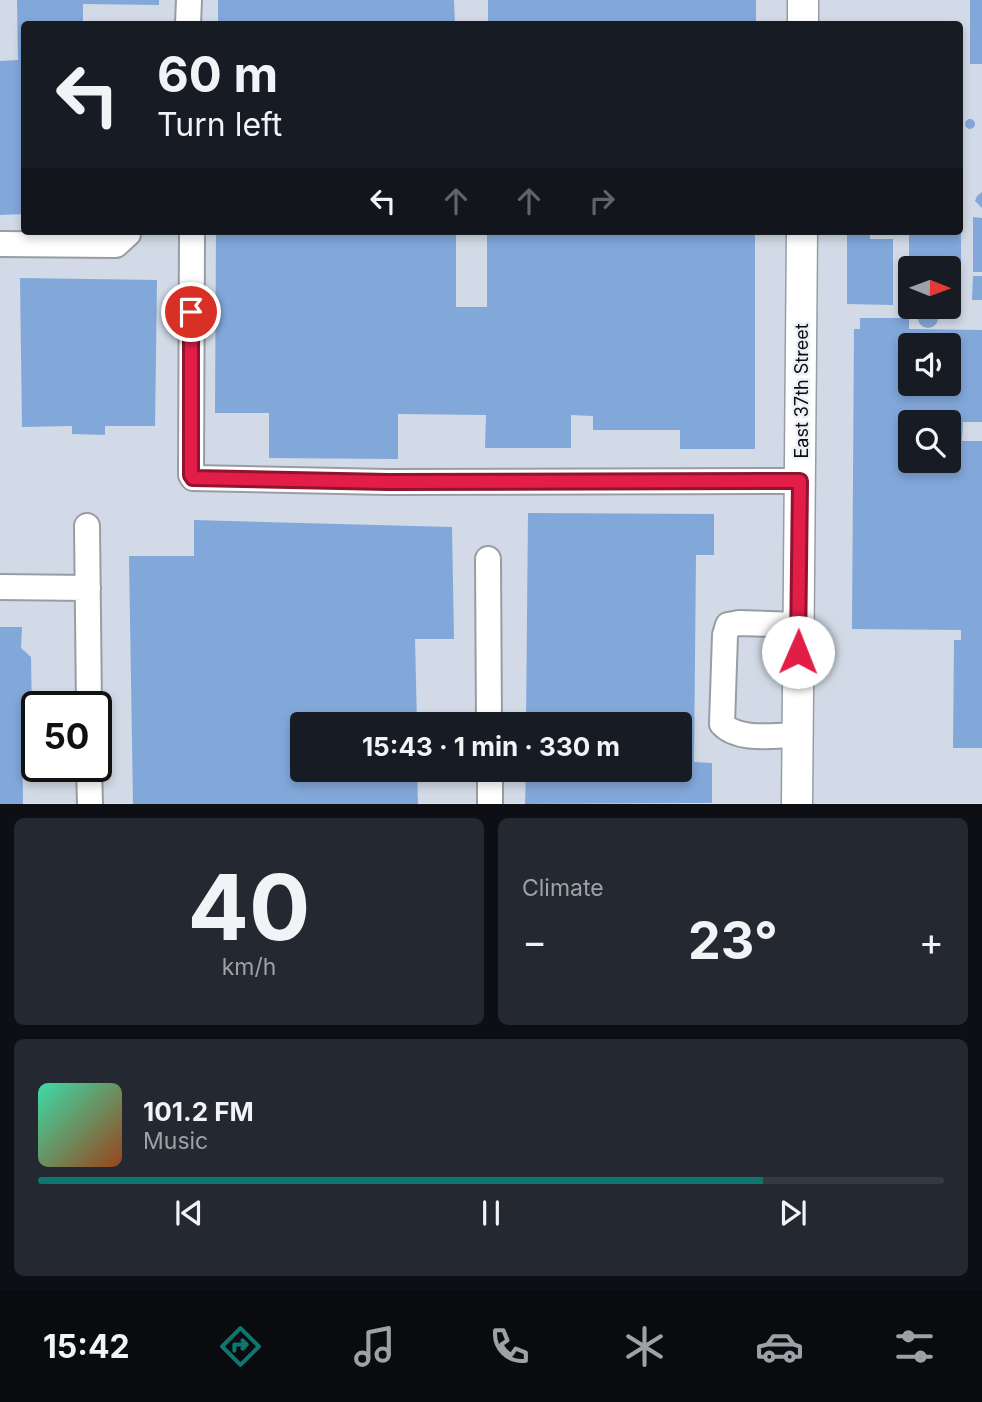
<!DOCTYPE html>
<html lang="en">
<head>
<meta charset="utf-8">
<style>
	body { margin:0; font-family:Inter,sans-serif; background:#242831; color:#f1f3f6; height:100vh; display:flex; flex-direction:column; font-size:26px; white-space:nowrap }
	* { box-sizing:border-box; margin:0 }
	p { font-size:23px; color:#9ea1a6 }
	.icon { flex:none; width:38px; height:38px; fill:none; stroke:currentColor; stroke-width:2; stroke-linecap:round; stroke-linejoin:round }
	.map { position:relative; height:804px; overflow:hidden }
	.side { display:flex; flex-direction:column; gap:14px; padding:14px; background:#0d0f14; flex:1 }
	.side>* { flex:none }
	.hud { position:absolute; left:21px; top:21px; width:942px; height:214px; border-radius:7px; box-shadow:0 4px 10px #0003; background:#171b24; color:#f1f3f6; overflow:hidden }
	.needle { width:46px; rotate:91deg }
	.buttons { position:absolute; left:898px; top:256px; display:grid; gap:14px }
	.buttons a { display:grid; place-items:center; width:63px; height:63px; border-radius:7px; background:#171b24; box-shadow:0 4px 10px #0003; font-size:35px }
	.speed { position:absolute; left:21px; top:691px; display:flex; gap:14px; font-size:35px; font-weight:700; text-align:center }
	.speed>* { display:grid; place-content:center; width:91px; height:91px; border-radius:50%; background:#171b24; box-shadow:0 4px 10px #0003; line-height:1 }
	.speed .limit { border:4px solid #111; border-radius:10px; background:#fff; color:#111 }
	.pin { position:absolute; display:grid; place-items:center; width:60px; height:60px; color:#fff; margin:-30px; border:4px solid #fff; border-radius:50%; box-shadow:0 2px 7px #0007 }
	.me { position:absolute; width:77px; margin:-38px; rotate:1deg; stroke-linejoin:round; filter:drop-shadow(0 0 5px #0008) }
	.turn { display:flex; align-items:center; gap:24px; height:147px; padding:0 21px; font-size:32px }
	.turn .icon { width:91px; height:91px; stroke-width:2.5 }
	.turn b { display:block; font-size:49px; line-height:60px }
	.lanes { display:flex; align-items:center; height:66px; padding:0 21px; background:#0003; justify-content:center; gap:35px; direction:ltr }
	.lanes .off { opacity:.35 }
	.big { font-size:52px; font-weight:700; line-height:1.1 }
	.side .card { flex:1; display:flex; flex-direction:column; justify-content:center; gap:10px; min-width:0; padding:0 24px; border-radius:10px; background:#242831 }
	.side .dial { align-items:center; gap:0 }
	.dial b { font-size:91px; line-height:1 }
	.song { display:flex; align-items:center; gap:21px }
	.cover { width:84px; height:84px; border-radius:10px; background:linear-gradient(135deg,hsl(160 70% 55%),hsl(20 70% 35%)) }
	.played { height:7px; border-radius:4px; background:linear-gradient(90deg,#0f766e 80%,#363941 80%) }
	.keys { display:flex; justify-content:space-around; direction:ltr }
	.heat { display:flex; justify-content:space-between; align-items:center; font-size:38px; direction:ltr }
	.side .tiles { flex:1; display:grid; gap:14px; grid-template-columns:1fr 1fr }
	.card:last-child { grid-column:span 2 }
	.trip { position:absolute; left:290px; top:712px; width:402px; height:70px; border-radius:7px; background:#171b24; box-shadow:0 4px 10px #0003; font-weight:700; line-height:70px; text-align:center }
	.dock { display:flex; height:112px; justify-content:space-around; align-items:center; background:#090b0e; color:#9ea1a6 }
	.dock .icon { width:49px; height:49px }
	.dock .current { color:#0f766e }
	.dock b { font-size:32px; color:#f1f3f6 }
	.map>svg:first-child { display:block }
	.built { fill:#d1dae6; fill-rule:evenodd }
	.building { fill:#82a7d9; fill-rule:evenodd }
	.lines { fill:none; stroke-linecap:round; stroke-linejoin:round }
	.minor-casing { stroke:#999da3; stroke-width:28 }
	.major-casing { stroke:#999da3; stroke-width:33 }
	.minor { stroke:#fff; stroke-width:24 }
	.major { stroke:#fff; stroke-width:30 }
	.route-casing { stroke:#92132f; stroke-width:18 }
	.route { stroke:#e11d48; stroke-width:12 }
	.labels { text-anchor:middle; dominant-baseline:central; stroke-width:5; stroke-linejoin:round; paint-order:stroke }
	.street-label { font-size:18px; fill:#0a0c0e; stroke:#edf1f7 }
</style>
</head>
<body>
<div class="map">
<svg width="982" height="804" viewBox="0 0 982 804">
	<rect width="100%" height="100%" fill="#e0e4ea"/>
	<path class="built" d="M0,0H982V803H0ZM24,24H959V231H24ZM910,268H948V306H910ZM910,345H948V383H910ZM910,422H948V460H910ZM37,707H96V766H37ZM303,724H681V770H303Z"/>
	<path class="building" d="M17,0H159V5L83,4V24H24V214L0,215V61L18,60Z
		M218,0H454L455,24H218Z
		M488,0H756V24H488Z
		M970,0H982V64H970Z
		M965 124a5 5 0 1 1 10 0a5 5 0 1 1-10 0Z
		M982,192V208L975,201L977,196Z
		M973,217L982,218V272H973Z
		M216,231H456V307H487V231H755V449H680V430H593V416L571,415V448H485L486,415L398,414V459L269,458V413H215Z
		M847,231H870V239H893V305L847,304Z
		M909,231H961V271H948V268H909Z
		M973,276H982V300H972Z
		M20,278L157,280L155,426H105V435L72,434V426L22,427Z
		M947 297a5 5 0 1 1 10 0a5 5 0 1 1-10 0Z
		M918 318a10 10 0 1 1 20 0a10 10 0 1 1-20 0Z
		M860,318H909V329L982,330V422H963L962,441H982V748H953L954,640H961V630L852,629L854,329H860ZM910,345H948V383H910ZM910,422H948V460H910Z
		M528,513L714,514V555H696L694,762L712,763V803L525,804L526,770H681V724H526Z
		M194,520L452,527L454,639H415L417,724H303V770H417L418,804H133L129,556H194Z
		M0,627H22L21,648L31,657L32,714L22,725L23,804H0Z
		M33,713H37V755H26V723L33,722Z"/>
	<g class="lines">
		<g class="minor-casing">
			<path id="minor" d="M188,24L189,0
				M192,231L191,475L193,478L388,482L800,481
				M0,244L116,245L128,234V231
				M87,526L89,707
				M488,559L489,724
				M0,587L88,588
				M798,735C775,735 739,742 722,724L725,635L728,625L739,623L798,625
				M89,766L90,804
				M490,770V804"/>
		</g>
		<g class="major-casing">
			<path id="major" d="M803,24V0
				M797,804L802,231"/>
		</g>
		<use href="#minor" class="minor"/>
		<use href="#major" class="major"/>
	</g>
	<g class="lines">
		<g class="route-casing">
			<path id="route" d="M191,312V475L193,478L388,482L800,481L798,652"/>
		</g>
		<use href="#route" class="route"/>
	</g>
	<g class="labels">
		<g class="street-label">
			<text transform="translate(801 391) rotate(-90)">East 37th Street</text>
		</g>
	</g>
</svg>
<div class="buttons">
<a><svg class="needle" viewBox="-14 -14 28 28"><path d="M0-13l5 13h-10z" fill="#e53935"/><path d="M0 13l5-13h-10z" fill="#9ea1a6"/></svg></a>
<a><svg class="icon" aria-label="sound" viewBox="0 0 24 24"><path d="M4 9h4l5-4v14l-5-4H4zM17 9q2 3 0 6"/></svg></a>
<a><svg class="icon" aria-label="search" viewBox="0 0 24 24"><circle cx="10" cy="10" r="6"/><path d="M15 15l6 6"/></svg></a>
</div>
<div class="speed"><div class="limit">50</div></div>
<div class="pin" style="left:191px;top:312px;background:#d93025"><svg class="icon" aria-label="arrive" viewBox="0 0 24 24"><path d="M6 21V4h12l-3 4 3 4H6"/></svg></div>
<svg class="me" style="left:798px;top:652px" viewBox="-20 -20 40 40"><circle r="19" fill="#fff"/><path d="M0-13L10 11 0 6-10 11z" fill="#e11d48"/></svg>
<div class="trip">15:43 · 1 min · 330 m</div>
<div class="hud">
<div class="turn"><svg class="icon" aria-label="left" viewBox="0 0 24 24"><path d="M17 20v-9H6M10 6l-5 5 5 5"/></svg><div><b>60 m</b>Turn left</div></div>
<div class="lanes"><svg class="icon" aria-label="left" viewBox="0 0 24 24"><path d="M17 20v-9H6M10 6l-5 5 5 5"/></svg><svg class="icon off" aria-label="ahead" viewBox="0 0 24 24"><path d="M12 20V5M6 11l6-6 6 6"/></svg><svg class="icon off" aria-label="ahead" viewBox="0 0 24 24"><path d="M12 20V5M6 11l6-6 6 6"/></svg><svg class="icon off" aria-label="right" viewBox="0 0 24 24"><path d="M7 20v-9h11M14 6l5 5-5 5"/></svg></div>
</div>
</div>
<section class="side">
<div class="tiles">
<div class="card dial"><b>40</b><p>km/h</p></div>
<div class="card"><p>Climate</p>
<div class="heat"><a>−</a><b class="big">23°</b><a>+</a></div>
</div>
<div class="card">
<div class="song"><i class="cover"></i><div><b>101.2 FM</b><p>Music</p></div></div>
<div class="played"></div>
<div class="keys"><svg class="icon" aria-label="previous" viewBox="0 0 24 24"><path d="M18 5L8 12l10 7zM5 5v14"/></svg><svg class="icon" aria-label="pause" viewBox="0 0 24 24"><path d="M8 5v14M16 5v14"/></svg><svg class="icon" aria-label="next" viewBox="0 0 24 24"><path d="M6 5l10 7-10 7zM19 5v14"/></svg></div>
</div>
</div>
</section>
<nav class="dock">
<b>15:42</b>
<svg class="icon current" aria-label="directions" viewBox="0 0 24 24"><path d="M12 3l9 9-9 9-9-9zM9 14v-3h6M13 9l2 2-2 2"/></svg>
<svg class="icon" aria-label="music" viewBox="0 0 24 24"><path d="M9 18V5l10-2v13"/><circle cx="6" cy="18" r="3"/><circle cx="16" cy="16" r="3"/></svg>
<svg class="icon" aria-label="phone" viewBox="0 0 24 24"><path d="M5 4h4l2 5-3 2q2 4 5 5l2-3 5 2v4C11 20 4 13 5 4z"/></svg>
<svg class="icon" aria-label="climate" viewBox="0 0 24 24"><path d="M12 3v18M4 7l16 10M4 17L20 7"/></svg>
<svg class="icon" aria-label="car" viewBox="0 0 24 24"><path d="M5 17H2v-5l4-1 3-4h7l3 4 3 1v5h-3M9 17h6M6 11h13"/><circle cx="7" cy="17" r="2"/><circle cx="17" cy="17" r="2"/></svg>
<svg class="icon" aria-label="filters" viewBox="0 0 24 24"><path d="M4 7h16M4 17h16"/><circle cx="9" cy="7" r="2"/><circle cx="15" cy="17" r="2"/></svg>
</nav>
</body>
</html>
